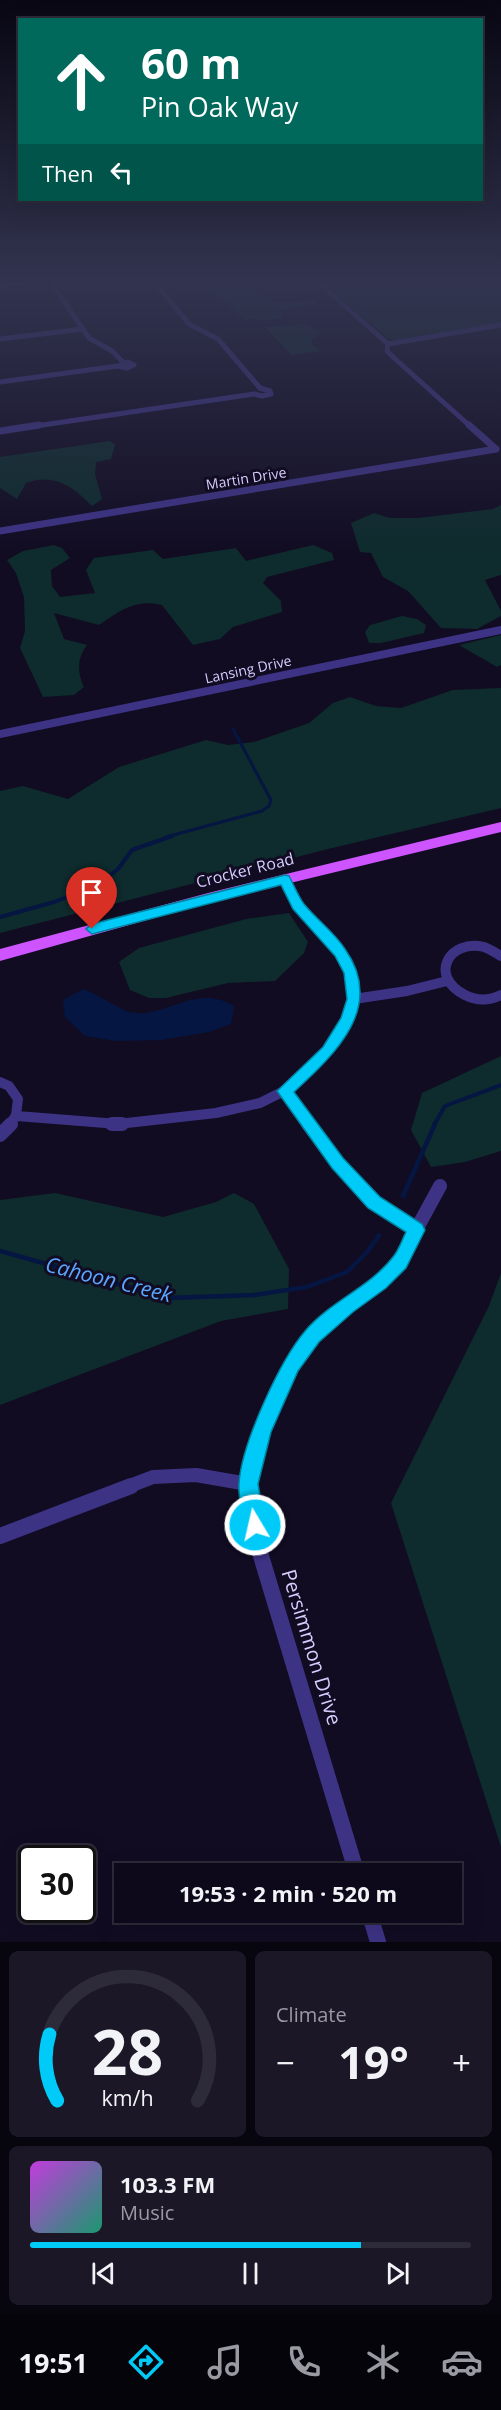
<!DOCTYPE html>
<html lang="en">
<head>
<meta charset="utf-8">
<style>
	body { margin:0; font-family:"Open Sans",sans-serif; background:#1b1727; color:#f1f3f6; height:100vh; display:flex; flex-direction:column; font-size:22px; white-space:nowrap }
	* { box-sizing:border-box; margin:0 }
	p { font-size:20px; color:#9a9aa2 }
	.icon { flex:none; width:33px; height:33px; fill:none; stroke:currentColor; stroke-width:2; stroke-linecap:round; stroke-linejoin:round }
	.map { position:relative; height:1942px; overflow:hidden }
	.side { display:flex; flex-direction:column; gap:9px; padding:9px; background:#07050e; flex:1 }
	.side>* { flex:none }
	.top-card { position:absolute; left:18px; top:18px; width:465px; height:183px; border-radius:0px; box-shadow:0 6px 24px #0002,0 0 0 2px #2d2a39; background:#00695c; color:#fff; overflow:hidden }
	.speed { position:absolute; left:18px; top:1845px; display:flex; gap:12px; font-size:30px; font-weight:700; text-align:center }
	.speed>* { display:grid; place-content:center; width:78px; height:78px; border-radius:50%; background:#0d091a; box-shadow:0 6px 24px #0002,0 0 0 2px #2d2a39; line-height:1 }
	.speed .limit { border:3px solid #111; border-radius:9px; background:#fff; color:#111 }
	.pin { position:absolute; display:grid; place-items:center; width:51px; height:51px; color:#fff; margin:-62px -26px; border-radius:50% 50% 50% 0; rotate:-45deg; box-shadow:0 0 6px #0007 }
	.pin .icon { rotate:45deg }
	.me { position:absolute; width:66px; margin:-33px; rotate:351deg; stroke-linejoin:round; filter:drop-shadow(0 0 4px #0008) }
	.turn { display:flex; align-items:center; gap:21px; height:126px; padding:0 24px; font-size:27px }
	.turn .icon { width:78px; height:78px; stroke-width:2.5 }
	.turn b { display:block; font-size:42px; line-height:51px }
	.then { display:flex; align-items:center; height:57px; padding:0 24px; background:#0003; gap:12px; font-size:22px }
	.big { font-size:45px; font-weight:700; line-height:1.1 }
	.side .widget { flex:1; display:flex; flex-direction:column; justify-content:center; gap:9px; min-width:0; padding:0 21px; border-radius:9px; background:#1b1727 }
	.side .dial { align-items:center; gap:0 }
	.dial svg { height:156px; overflow:visible; fill:none; stroke:#2d2a39; stroke-width:7; stroke-linecap:round; text-anchor:middle }
	.dial text { fill:#f1f3f6; stroke:none }
	.song { display:flex; align-items:center; gap:18px }
	.cover { width:72px; height:72px; border-radius:9px; background:linear-gradient(135deg,hsl(290 70% 55%),hsl(160 70% 35%)) }
	.played { height:6px; border-radius:3px; background:linear-gradient(90deg,#00cbf8 75%,#2d2a39 75%) }
	.keys { display:flex; justify-content:space-around; direction:ltr }
	.heat { display:flex; justify-content:space-between; align-items:center; font-size:33px; direction:ltr }
	.side .tiles { flex:1; display:grid; gap:9px; grid-template-columns:1fr 1fr }
	.widget:last-child { grid-column:span 2 }
	.trip { position:absolute; left:114px; top:1863px; width:348px; height:60px; border-radius:0px; background:#0d091a; box-shadow:0 6px 24px #0002,0 0 0 2px #2d2a39; font-weight:700; line-height:60px; text-align:center }
	.tabs { display:flex; height:96px; justify-content:space-around; align-items:center; background:#05040a; color:#9a9aa2 }
	.tabs .icon { width:42px; height:42px }
	.tabs .selected { color:#00cbf8 }
	.tabs b { font-size:27px; color:#f1f3f6 }
	.map>svg:first-child { display:block }
	.green { fill:#0e2b2d }
	.water { fill:#051642 }
	.lines { fill:none; stroke-linecap:round; stroke-linejoin:round }
	.stream-far2 { stroke:#051642; stroke-width:3 }
	.stream-far1 { stroke:#051642; stroke-width:4 }
	.stream { stroke:#051642; stroke-width:4.5 }
	.street-far5 { stroke:#3d3385; stroke-width:5 }
	.street-far4 { stroke:#3d3385; stroke-width:7 }
	.street-far3 { stroke:#3d3385; stroke-width:8 }
	.street-far2 { stroke:#3d3385; stroke-width:10 }
	.street-far1 { stroke:#3d3385; stroke-width:14 }
	.street { stroke:#3d3385; stroke-width:16 }
	.primary { fill:#cd54ff; fill-rule:evenodd }
	.route { fill:#00cbf8; stroke:#0084a1; stroke-width:1.5 }
	.labels { text-anchor:middle; dominant-baseline:central; stroke-width:6; stroke-linejoin:round; paint-order:stroke }
	.far-street-label { font-size:14px; fill:#d7cdff; stroke:#110c22 }
	.street-label { font-size:16px; fill:#d7cdff; stroke:#110c22 }
	.near-street-label { font-size:20px; fill:#d7cdff; stroke:#110c22 }
	.near-water-label { font-size:21px; font-style:italic; fill:#5ba6ff; stroke:#110c22 }
</style>
</head>
<body>
<div class="map">
<svg width="501" height="1942" viewBox="0 0 501 1942">
	<rect width="100%" height="100%" fill="#110c22"/>
	<path class="green" d="M205,282H234L279,303L315,300V304L279,310L284,318L260,321L257,318L244,320Z
		M322,282H501V323L393,340L387,337Z
		M307,324L322,333L312,339V345L321,351L291,355L265,327Z
		M110,441L115,445L111,459L96,462L95,474L102,499L92,506C72,486 54,473 26,483L17,499L0,488V457Z
		M501,505V575L485,580L501,611V616L477,629L441,628L408,591L383,577L371,553L360,552L351,523L374,513L390,518H418L493,509Z
		M54,545L62,548L70,558L51,570L52,586L60,597L95,593L86,570L94,558L153,550L163,559L236,548L246,561L313,545L332,553L334,560L267,577L263,583L281,601L282,612L233,627L220,639L193,645L162,605C135,599 121,610 99,625L54,613L64,639L87,645C77,658 77,673 84,687L74,695L43,697L20,648L25,631L24,597L16,573L7,560L23,551Z
		M402,616L417,619L426,625L424,633L381,643H369L365,632L370,625Z
		M501,635V665L497,667L459,645Z
		M501,688V808L328,849L0,933V791L23,786L68,799L119,767L206,740L228,745L254,742L309,723L333,703L350,697L376,706L401,708L453,690Z
		M289,913L308,942L304,953L275,981L228,983L166,998H149L130,990L119,962L139,948L246,919Z
		M501,1056V1151L465,1162L431,1167L411,1130L422,1093Z
		M55,1193L163,1217L216,1202L234,1193L254,1204L289,1269L288,1309L221,1321L0,1405V1200Z
		M501,1273V1847L391,1503L489,1306Z"/>
	<path class="water" d="M83,989C95,993 121,1010 129,1012C165,1020 195,982 234,1006L231,1024L209,1032L161,1040L116,1041L85,1036L65,1017L63,1000Z"/>
	<g class="lines">
		<path class="stream-far2" d="M166,837L262,811L269,806L271,800L233,729"/>
		<path class="stream-far1" d="M0,917L54,902L98,885L118,869L132,850L172,836
			M434,1125L445,1106L501,1085"/>
		<path class="stream" d="M403,1196L435,1124
			M0,1251L168,1298L254,1295L307,1287L347,1272L368,1251L379,1235"/>
		<path class="street-far5" d="M51,282L89,338L112,351L123,362
			M154,282L189,324L218,339L260,388L270,391L271,394
			M318,282L388,344L387,351L393,357L471,427
			M0,286L27,282
			M0,339L83,329
			M388,344L501,325
			M128,362L134,365L127,368L118,366Z
			M0,382L118,366
			M29,427L254,394L262,396L271,394"/>
		<path class="street-far4" d="M469,425L496,449
			M0,431L39,425
			M0,531L496,449"/>
		<path class="street-far3" d="M0,734L501,630"/>
		<path class="street-far2" d="M501,956C496,953 490,949 484,947C449,939 428,976 465,995C477,1001 489,1001 501,995
			M354,999L407,991L447,981
			M0,1082L9,1086L18,1099L16,1115L10,1125
			M284,1091L310,1125
			M17,1116L118,1124L216,1113L260,1103L284,1091L328,1051L348,1020L354,999L351,973L340,952L298,906L285,879"/>
		<path class="street-far1" d="M112,1124H122
			M0,1135L11,1124
			M416,1230L440,1186
			M127,1487L153,1477L196,1475L248,1484
			M249,1487C247,1454 291,1357 315,1333C340,1309 379,1289 399,1263C406,1254 411,1240 416,1230L374,1202L338,1163L308,1124"/>
		<path class="street" d="M248,1486L258,1546L357,1874
			M0,1536L131,1486
			M369,1912L378,1942"/>
		<path class="primary" d="M501,822V832L208,903L0,961V949L208,893Z"/>
	</g>
	<linearGradient id="sky" x2="0" y2="1"><stop stop-color="#090713"/><stop offset="0.51" stop-color="#32344f"/><stop offset="1" stop-color="#32344f" stop-opacity="0"/></linearGradient>
	<rect width="501" height="553" fill="url(#sky)"/>
	<path class="route" d="M285,875L289,876C294,885 298,896 304,904C317,920 334,932 345,949C386,1007 335,1054 294,1092L343,1158L380,1197L422,1224L425,1230L406,1268L386,1288L353,1312L319,1342L298,1371L271,1432L258,1484L265,1525L262,1532L255,1535L248,1532C243,1519 238,1497 239,1483C242,1443 280,1360 306,1330C331,1301 370,1287 393,1257C399,1250 402,1240 406,1232L368,1208L332,1168L277,1091L323,1047L341,1018L347,999L344,973L335,956L293,909L281,885L92,934L86,929L92,924Z"/>
	<g class="labels">
		<g class="far-street-label">
			<text transform="translate(246 478) rotate(-9)">Martin Drive</text>
			<text transform="translate(248 669) rotate(-12)">Lansing Drive</text>
		</g>
		<g class="street-label">
			<text transform="translate(245 870) rotate(-14)">Crocker Road</text>
		</g>
		<g class="near-street-label">
			<text transform="translate(312 1647) rotate(73)">Persimmon Drive</text>
		</g>
		<g class="near-water-label">
			<text transform="translate(109 1279) rotate(14)">Cahoon Creek</text>
		</g>
	</g>
</svg>
<div class="speed"><div class="limit">30</div></div>
<div class="pin" style="left:92px;top:929px;background:#d93025"><svg class="icon" aria-label="arrive" viewBox="0 0 24 24"><path d="M6 21V4h12l-3 4 3 4H6"/></svg></div>
<svg class="me" style="left:255px;top:1525px" viewBox="-20 -20 40 40"><circle r="17" fill="#00cbf8" stroke="#fff" stroke-width="3"/><path d="M0-11L8 9 0 5-8 9z" fill="#fff"/></svg>
<div class="trip">19:53 · 2 min · 520 m</div>
<div class="top-card">
<div class="turn"><svg class="icon" aria-label="ahead" viewBox="0 0 24 24"><path d="M12 20V5M6 11l6-6 6 6"/></svg><div><b>60 m</b>Pin Oak Way</div></div>
<div class="then">Then<svg class="icon" aria-label="left" viewBox="0 0 24 24"><path d="M17 20v-9H6M10 6l-5 5 5 5"/></svg></div>
</div>
</div>
<section class="side">
<div class="tiles">
<div class="widget dial"><svg viewBox="0 0 100 80">
<path d="M14 69A42 42 0 1 1 86 69"/>
<path d="M14 69A42 42 0 0 1 10 35" stroke="#00cbf8"/>
<text x="50" y="56" font-size="32" font-weight="700">28</text>
<text x="50" y="72" font-size="11">km/h</text>
</svg></div>
<div class="widget"><p>Climate</p>
<div class="heat"><a>−</a><b class="big">19°</b><a>+</a></div>
</div>
<div class="widget">
<div class="song"><i class="cover"></i><div><b>103.3 FM</b><p>Music</p></div></div>
<div class="played"></div>
<div class="keys"><svg class="icon" aria-label="previous" viewBox="0 0 24 24"><path d="M18 5L8 12l10 7zM5 5v14"/></svg><svg class="icon" aria-label="pause" viewBox="0 0 24 24"><path d="M8 5v14M16 5v14"/></svg><svg class="icon" aria-label="next" viewBox="0 0 24 24"><path d="M6 5l10 7-10 7zM19 5v14"/></svg></div>
</div>
</div>
</section>
<nav class="tabs">
<b>19:51</b>
<svg class="icon selected" aria-label="directions" viewBox="0 0 24 24"><path d="M12 3l9 9-9 9-9-9zM9 14v-3h6M13 9l2 2-2 2"/></svg>
<svg class="icon" aria-label="music" viewBox="0 0 24 24"><path d="M9 18V5l10-2v13"/><circle cx="6" cy="18" r="3"/><circle cx="16" cy="16" r="3"/></svg>
<svg class="icon" aria-label="phone" viewBox="0 0 24 24"><path d="M5 4h4l2 5-3 2q2 4 5 5l2-3 5 2v4C11 20 4 13 5 4z"/></svg>
<svg class="icon" aria-label="climate" viewBox="0 0 24 24"><path d="M12 3v18M4 7l16 10M4 17L20 7"/></svg>
<svg class="icon" aria-label="car" viewBox="0 0 24 24"><path d="M5 17H2v-5l4-1 3-4h7l3 4 3 1v5h-3M9 17h6M6 11h13"/><circle cx="7" cy="17" r="2"/><circle cx="17" cy="17" r="2"/></svg>
</nav>
</body>
</html>
